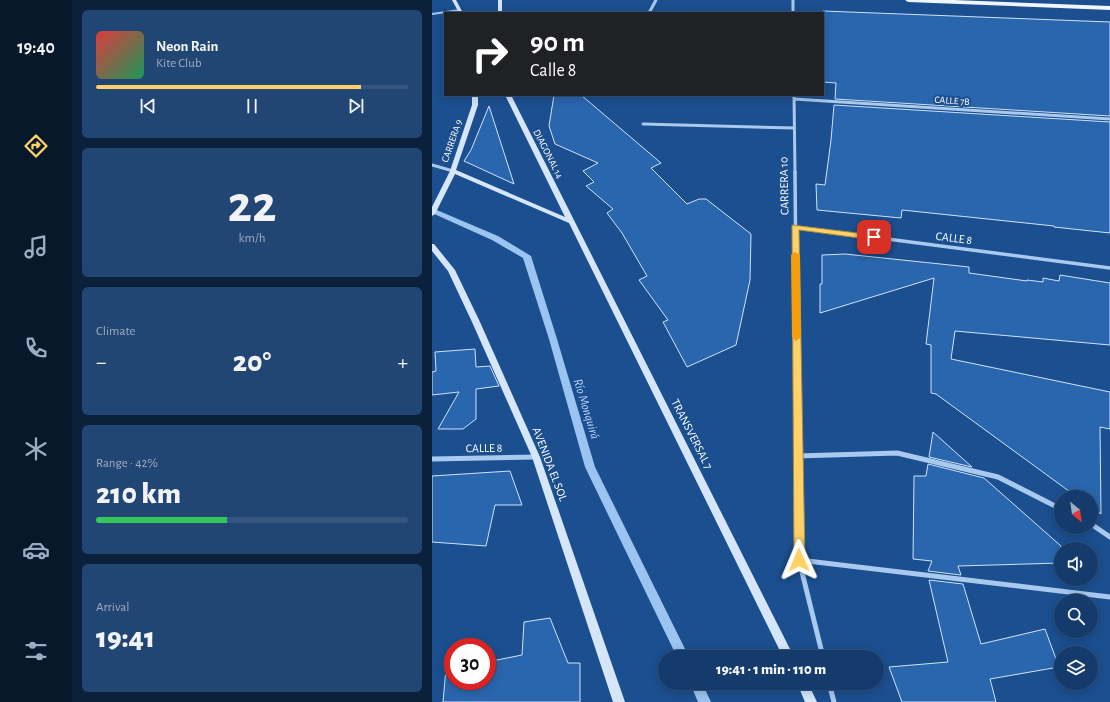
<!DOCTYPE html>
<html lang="en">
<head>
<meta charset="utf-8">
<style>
	body { margin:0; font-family:"Alegreya Sans",sans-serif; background:#214673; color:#f1f3f6; height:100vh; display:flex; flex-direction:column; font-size:15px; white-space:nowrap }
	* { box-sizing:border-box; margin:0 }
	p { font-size:13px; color:#9dadc1 }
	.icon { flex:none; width:22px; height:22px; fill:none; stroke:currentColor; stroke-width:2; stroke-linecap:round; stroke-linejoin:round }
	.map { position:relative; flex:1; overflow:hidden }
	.sheet { display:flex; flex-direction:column; gap:10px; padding:10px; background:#0b203b; width:360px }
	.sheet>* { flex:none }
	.banner { position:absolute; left:12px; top:12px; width:380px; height:84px; border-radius:0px; box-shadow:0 2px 10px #0003,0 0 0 1px #33557e; background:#202124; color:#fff; overflow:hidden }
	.needle { width:26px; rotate:151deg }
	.controls { position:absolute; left:622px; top:490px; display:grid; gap:8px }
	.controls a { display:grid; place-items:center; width:44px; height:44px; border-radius:50%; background:#143b6b; box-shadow:0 2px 10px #0003,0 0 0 1px #33557e; font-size:20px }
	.speed { position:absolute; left:12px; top:638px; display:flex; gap:8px; font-size:20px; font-weight:700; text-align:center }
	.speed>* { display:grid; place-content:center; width:52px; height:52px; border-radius:50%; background:#143b6b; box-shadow:0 2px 10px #0003,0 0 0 1px #33557e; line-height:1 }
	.speed .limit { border:6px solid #d22; background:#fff; color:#111 }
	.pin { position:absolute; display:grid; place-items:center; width:34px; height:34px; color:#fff; margin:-17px; border-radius:8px; box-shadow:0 2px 6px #0006 }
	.me { position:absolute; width:44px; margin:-22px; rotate:359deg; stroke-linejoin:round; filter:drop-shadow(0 0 3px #0008) }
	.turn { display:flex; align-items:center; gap:14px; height:84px; padding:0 20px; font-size:18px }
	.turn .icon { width:52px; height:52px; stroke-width:2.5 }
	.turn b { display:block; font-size:28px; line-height:34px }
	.big { font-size:30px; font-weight:800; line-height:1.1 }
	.sheet .tile { flex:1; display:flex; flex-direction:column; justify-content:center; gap:6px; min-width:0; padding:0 14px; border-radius:6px; background:#214673 }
	.sheet .dial { align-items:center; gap:0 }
	.dial b { font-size:52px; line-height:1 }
	.song { display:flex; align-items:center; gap:12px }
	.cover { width:48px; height:48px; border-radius:6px; background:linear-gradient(135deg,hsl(0 70% 55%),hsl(150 70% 35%)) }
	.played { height:4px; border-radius:2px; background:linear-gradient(90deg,#ffd166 85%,#33557e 85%) }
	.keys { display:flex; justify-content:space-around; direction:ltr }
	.heat { display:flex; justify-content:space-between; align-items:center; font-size:22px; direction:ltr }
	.charge { height:6px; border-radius:3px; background:linear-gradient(90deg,#34c759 42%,#33557e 0) }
	.trip { position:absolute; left:226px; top:650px; width:226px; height:40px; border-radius:20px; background:#143b6b; box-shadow:0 2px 10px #0003,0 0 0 1px #33557e; font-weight:800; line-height:40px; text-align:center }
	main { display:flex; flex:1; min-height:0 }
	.tabs { display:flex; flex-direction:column; width:72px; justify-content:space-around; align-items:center; background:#08182b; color:#9dadc1 }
	.tabs .icon { width:28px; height:28px }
	.tabs .active { color:#ffd166 }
	.tabs b { font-size:18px; color:#f1f3f6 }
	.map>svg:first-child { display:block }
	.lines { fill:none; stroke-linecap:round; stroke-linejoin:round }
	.stream { fill:#9cc4f0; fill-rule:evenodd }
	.building { fill:#2a66ad; stroke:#cfe3fa }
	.lane { stroke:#a9c9ee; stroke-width:2 }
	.street-far2 { stroke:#a9c9ee; stroke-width:3 }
	.street-far1 { stroke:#a9c9ee; stroke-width:3.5 }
	.street { stroke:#a9c9ee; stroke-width:5 }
	.secondary { fill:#d6e6fa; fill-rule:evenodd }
	.primary { fill:#f0f6ff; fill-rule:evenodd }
	.route { fill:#ffd166; stroke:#a68842 }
	.slow { fill:#f59e0b }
	.labels { text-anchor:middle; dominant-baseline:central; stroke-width:4; stroke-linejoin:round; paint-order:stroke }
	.far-street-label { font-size:10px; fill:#fff; stroke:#1b4f8f }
	.street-label { font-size:12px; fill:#fff; stroke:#1b4f8f }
	.water-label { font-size:13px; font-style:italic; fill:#b5d3f5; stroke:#1b4f8f }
</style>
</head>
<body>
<main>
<nav class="tabs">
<b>19:40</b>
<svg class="icon active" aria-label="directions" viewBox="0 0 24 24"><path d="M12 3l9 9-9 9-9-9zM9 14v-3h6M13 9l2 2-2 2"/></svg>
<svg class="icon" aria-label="music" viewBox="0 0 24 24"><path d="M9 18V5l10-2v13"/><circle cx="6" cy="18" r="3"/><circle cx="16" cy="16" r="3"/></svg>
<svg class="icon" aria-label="phone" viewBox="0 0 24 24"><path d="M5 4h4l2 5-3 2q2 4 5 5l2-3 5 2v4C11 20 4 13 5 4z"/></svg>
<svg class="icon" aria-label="climate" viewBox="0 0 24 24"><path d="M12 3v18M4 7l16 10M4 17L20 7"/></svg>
<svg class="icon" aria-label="car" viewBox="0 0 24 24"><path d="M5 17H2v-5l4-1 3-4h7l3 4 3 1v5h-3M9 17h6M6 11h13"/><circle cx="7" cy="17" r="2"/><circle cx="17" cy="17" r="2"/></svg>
<svg class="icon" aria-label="filters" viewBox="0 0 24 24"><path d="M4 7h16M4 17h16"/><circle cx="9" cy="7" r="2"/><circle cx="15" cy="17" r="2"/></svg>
</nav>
<section class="sheet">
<div class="tile">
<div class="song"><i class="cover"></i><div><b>Neon Rain</b><p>Kite Club</p></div></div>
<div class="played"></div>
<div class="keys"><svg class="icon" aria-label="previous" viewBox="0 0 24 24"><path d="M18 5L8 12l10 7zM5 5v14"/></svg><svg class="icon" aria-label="pause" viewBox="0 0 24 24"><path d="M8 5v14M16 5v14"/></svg><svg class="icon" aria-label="next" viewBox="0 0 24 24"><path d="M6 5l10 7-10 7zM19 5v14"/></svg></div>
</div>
<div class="tile dial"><b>22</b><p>km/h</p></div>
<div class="tile"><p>Climate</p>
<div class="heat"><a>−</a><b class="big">20°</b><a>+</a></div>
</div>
<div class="tile"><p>Range · 42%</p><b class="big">210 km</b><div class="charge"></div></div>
<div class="tile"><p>Arrival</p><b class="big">19:41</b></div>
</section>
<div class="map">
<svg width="678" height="702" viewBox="0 0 678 702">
	<rect width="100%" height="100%" fill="#1b4f8f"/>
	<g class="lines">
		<path class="stream" d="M0,208L66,236L99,256L125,339L163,467L257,657H245L153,467L117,339L91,258L60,240L0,213Z
			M258,683H270L279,702H266Z"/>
	</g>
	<path class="building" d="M391,11L678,22V116L403,99L404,83L391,82Z
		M122,95H149L229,163L219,168L255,204L267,199H274L319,234L318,280L304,345L255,367L231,322L236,320L207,280L215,276L190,233L175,213L181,209L154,186L162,182L151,171L166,163L123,144L117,126Z
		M402,105L678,122V233L622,227V226L470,210L469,218L385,210L384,184L393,185L399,140Z
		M57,106L82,184L32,161L39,150Z
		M413,254L537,267V273L595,281V280L611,282V278L627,281L628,275L678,283V345L523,331L519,359L678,392V429L668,427L669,514L659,507V497H645L504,394L499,393V345L494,344L502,278L388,313V284H390V255Z
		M43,349L44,367L58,366L67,386L44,389V419L31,429H6L27,392L0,395V372L4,371L3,352Z
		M501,432L540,467L497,457Z
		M496,464L552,478L629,546V563L526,566L529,575L496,571L500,561L481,559L482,476H494Z
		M78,471L90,505H63L54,546L0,542V476Z
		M497,580L531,584L549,644L613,629L627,667L558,679L564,702H470L457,667L516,662Z
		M118,618L136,663H148V702H11L14,668L21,667V681H55V662L90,655L92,622Z"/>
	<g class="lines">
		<path class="lane" d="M0,14L28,10"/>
		<path class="street-far2" d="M361,0V13
			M217,13L224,0
			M362,95L363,173
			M362,99L678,119
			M211,124L362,128
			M0,165L21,171"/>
		<path class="street-far1" d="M363,172L365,401
			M363,227L678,268"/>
		<path class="street" d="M365,400L367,560L391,657
			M365,456L465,453L566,477L629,509
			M0,459L104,457
			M659,524L678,537
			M367,560L678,597
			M397,683L402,702"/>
		<path class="secondary" d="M20,0H24L31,13H27Z
			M66,0H70V13H66Z
			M40,95H46V105L24,170L133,217L73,95H79L362,657H351L137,223L23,174L3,214L0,216V207L18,171L40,105Z
			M0,244H2L23,270L48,322L108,457L193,702H181L100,457L40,322L16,271L0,251Z
			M365,683H376L385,702H373Z"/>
		<path class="primary" d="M473,0H522L678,6V10L476,2Z"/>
	</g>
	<path class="route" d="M360,225L442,235L446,237L442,240L367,230L373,560L371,564L367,565L363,564L362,560Z"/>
	<path class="slow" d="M363,252L368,255L369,337L364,341L360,337L359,255Z"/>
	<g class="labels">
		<g class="far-street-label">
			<text transform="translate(520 101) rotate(4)">CALLE 7B</text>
			<text transform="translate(20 141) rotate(-71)">CARRERA 9</text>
			<text transform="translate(116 154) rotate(63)">DIAGONAL 14</text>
		</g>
		<g class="street-label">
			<text transform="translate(352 186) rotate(-91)">CARRERA 10</text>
			<text transform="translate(522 238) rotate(7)">CALLE 8</text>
			<text transform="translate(260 434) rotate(63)">TRANSVERSAL 7</text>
			<text transform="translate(52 448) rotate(-1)">CALLE 8</text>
			<text transform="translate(118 464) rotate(69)">AVENIDA EL SOL</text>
		</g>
		<g class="water-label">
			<text transform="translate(154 409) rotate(73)">Río Monquirá</text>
		</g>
	</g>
</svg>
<div class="controls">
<a><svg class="needle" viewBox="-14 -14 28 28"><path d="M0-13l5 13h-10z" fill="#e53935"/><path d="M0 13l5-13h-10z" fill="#9dadc1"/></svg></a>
<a><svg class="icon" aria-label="sound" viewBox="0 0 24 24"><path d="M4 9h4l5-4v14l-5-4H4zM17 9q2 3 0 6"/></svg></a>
<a><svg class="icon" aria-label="search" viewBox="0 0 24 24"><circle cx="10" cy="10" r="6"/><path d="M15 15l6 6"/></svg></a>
<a><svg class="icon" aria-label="layers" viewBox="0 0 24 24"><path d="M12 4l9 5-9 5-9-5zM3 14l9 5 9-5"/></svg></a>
</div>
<div class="speed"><div class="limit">30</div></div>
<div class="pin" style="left:442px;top:237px;background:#d93025"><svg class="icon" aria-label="arrive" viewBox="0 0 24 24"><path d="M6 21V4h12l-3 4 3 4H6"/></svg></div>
<svg class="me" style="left:367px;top:560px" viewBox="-20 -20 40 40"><path d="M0-17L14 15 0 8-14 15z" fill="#ffd166" stroke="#fff" stroke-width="4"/></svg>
<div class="trip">19:41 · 1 min · 110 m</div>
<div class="banner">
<div class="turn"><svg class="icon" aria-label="right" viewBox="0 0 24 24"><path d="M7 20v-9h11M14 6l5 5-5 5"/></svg><div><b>90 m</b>Calle 8</div></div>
</div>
</div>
</main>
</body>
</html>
